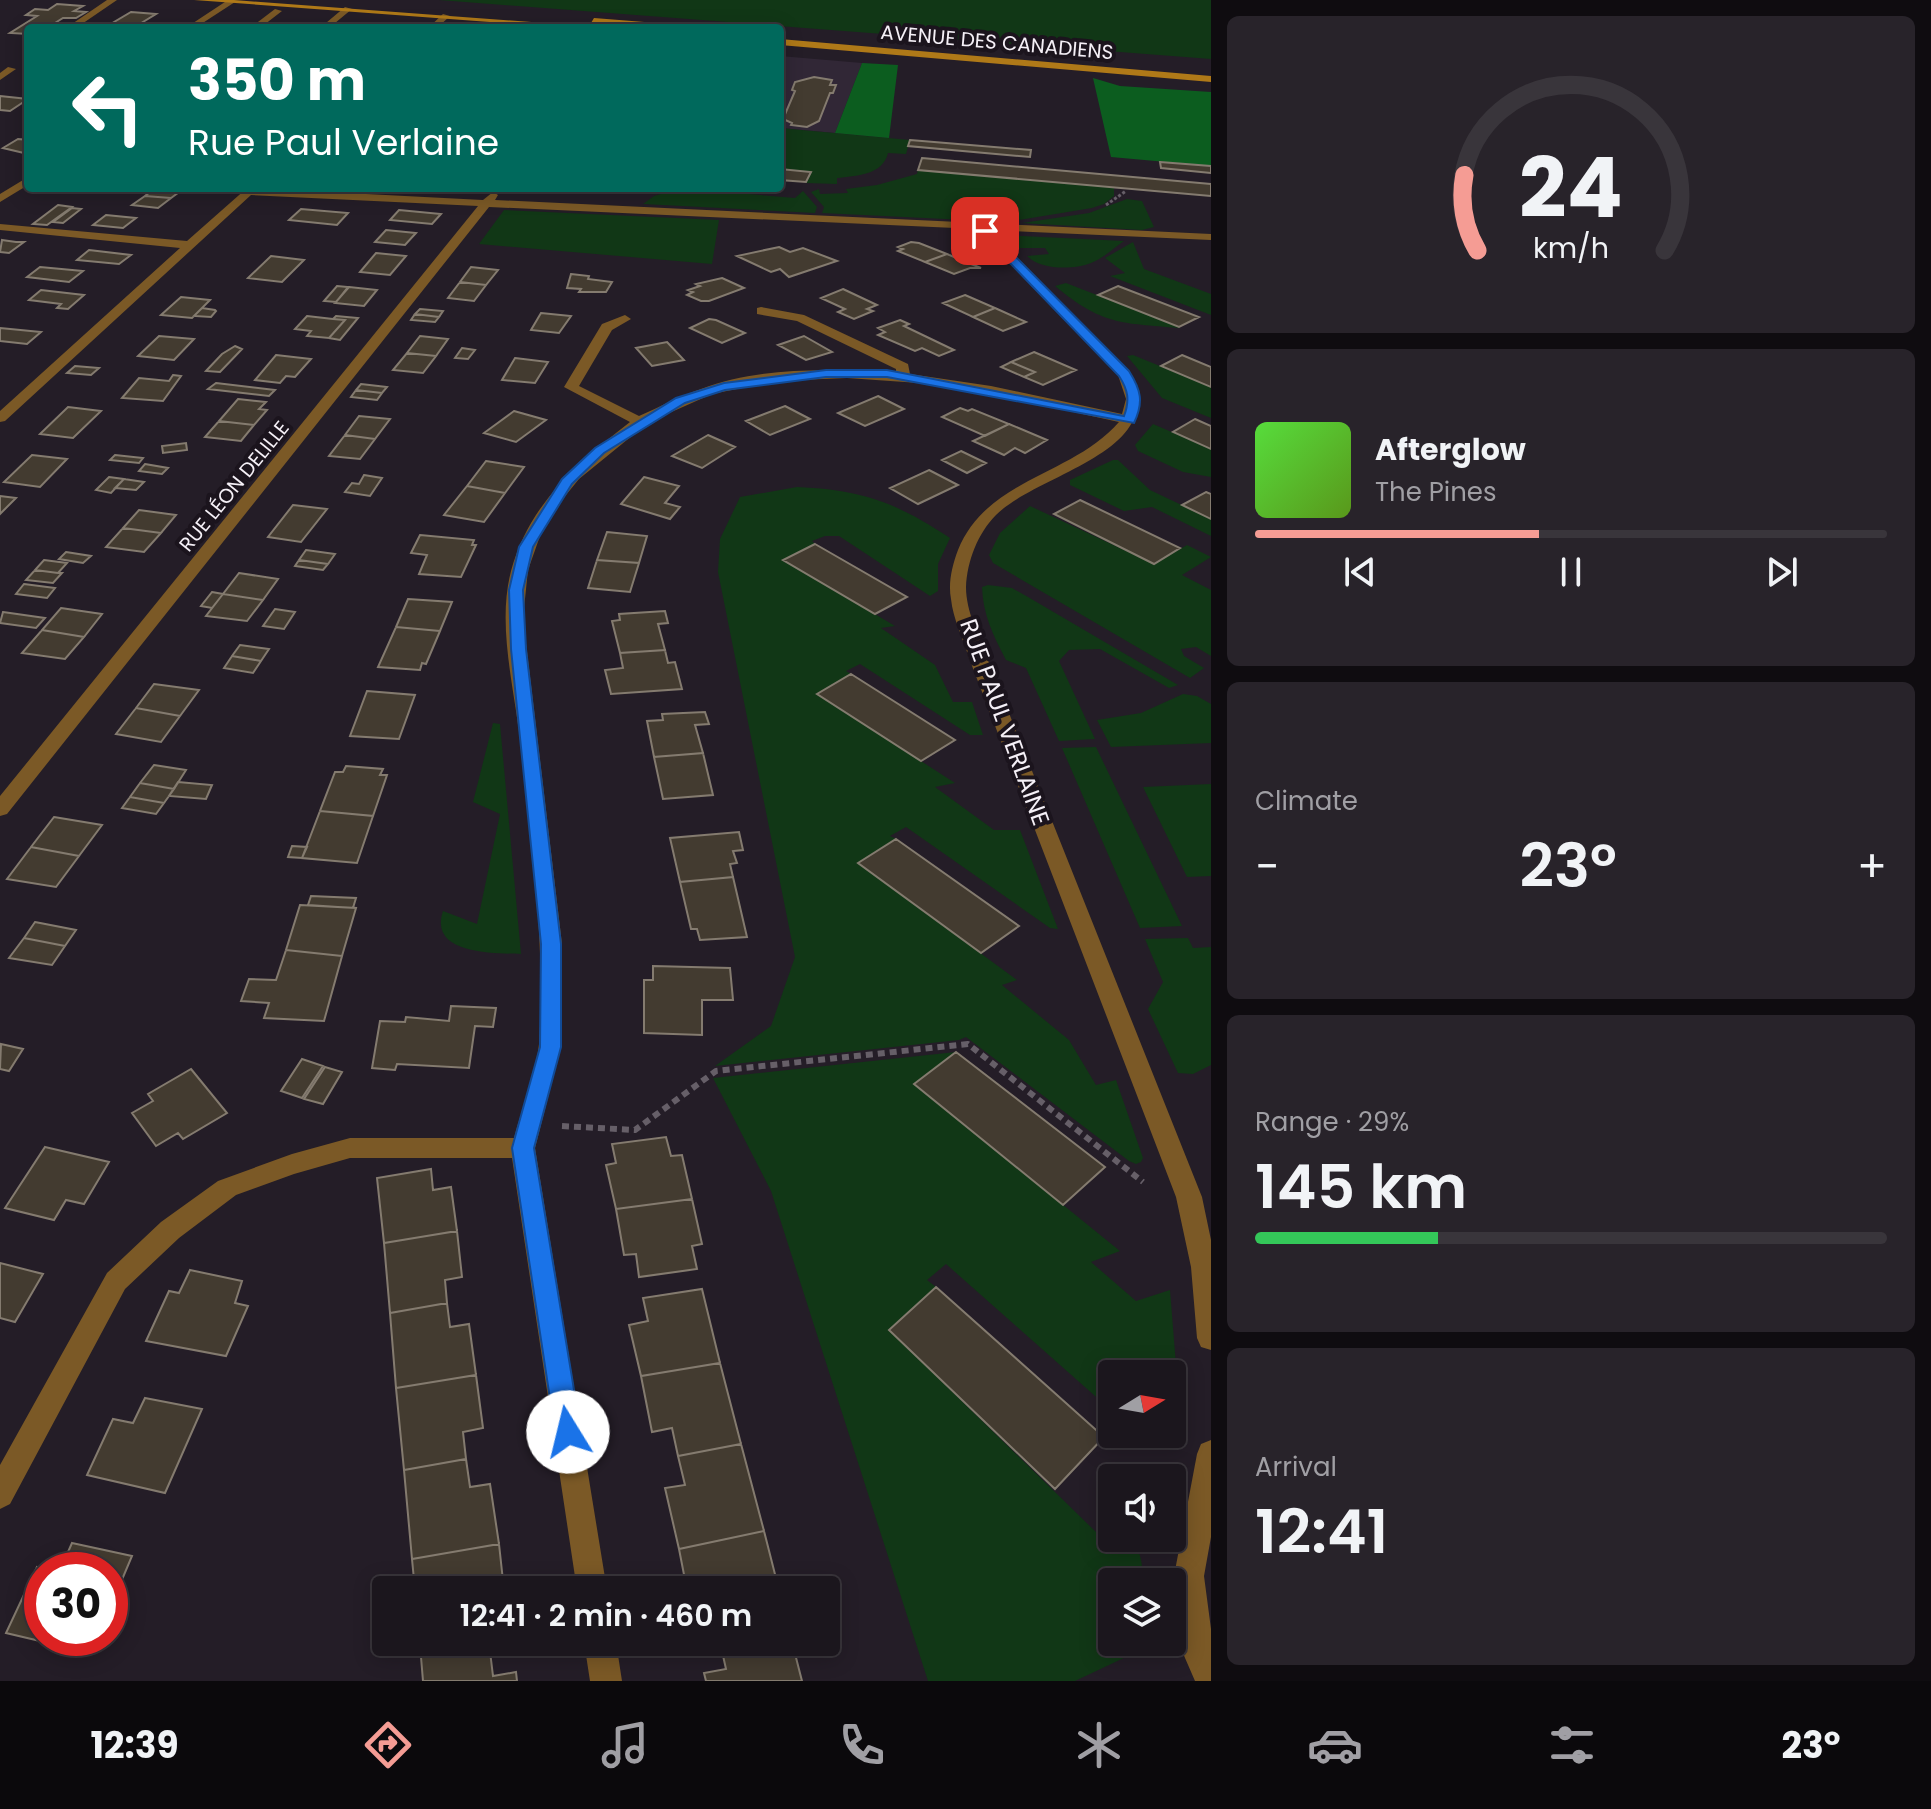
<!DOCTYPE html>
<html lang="en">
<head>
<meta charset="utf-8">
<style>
	body { margin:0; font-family:Poppins,sans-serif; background:#28232a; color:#f1f3f6; height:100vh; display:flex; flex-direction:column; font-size:30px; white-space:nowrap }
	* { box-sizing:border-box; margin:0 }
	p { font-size:26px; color:#a09fa4 }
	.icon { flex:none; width:44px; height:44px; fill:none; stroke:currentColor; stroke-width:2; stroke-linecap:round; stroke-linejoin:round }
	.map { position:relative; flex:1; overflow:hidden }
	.side { display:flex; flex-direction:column; gap:16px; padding:16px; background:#0f0c10; width:720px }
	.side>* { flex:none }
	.banner { position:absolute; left:24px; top:24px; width:760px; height:168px; border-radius:8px; box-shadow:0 4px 20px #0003,0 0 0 2px #39353b; background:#00695c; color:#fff; overflow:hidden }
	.needle { width:52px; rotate:79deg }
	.controls { position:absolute; left:1098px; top:1360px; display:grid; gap:16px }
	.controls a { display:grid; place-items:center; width:88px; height:88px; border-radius:8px; background:#1b161d; box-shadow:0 4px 20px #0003,0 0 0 2px #39353b; font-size:40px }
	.speed { position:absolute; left:24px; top:1552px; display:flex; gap:16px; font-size:40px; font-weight:700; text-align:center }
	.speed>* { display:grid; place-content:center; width:104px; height:104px; border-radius:50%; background:#1b161d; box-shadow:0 4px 20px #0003,0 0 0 2px #39353b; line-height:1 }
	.speed .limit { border:12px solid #d22; background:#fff; color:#111 }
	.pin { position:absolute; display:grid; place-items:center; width:68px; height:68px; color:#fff; margin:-34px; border-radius:16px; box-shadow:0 4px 12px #0006 }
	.me { position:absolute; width:88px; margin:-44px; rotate:351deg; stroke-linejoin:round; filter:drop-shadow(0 0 6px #0008) }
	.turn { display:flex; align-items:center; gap:28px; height:168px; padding:0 32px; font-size:36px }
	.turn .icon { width:104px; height:104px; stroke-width:2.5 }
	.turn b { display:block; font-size:56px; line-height:68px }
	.big { font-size:60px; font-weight:600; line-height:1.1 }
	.side .card { flex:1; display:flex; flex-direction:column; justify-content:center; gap:12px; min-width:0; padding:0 28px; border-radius:12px; background:#28232a }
	.side .dial { align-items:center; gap:0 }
	.dial svg { height:208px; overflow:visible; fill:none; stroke:#39353b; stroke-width:7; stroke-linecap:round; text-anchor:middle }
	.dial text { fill:#f1f3f6; stroke:none }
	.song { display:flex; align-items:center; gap:24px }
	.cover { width:96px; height:96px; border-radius:12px; background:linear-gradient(135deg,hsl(110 70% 55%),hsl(90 70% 35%)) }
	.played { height:8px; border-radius:4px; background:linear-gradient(90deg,#f59c94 45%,#39353b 45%) }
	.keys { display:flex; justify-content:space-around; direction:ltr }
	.heat { display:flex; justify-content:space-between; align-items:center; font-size:44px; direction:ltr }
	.charge { height:12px; border-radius:6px; background:linear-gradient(90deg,#34c759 29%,#39353b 0) }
	.trip { position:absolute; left:372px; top:1576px; width:468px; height:80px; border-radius:8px; background:#1b161d; box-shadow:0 4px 20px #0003,0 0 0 2px #39353b; font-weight:600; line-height:80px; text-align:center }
	.dock { display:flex; height:128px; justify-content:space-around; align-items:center; background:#0b090c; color:#a09fa4 }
	.dock .icon { width:56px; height:56px }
	.dock .active { color:#f59c94 }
	.dock b { font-size:36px; color:#f1f3f6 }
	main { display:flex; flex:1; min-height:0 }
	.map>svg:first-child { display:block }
	.commercial { fill:#312736 }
	.green { fill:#113716 }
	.forest { fill:#0c5d1f }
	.building { fill:#433b30; stroke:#847b6f; stroke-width:2 }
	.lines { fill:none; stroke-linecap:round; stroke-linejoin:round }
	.path-far1 { stroke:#665f68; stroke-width:3; stroke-dasharray:3 2; stroke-linecap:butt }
	.path { stroke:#665f68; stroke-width:6; stroke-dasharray:7 5; stroke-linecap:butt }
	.lane { fill:#7b5926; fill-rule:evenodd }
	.street { fill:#7b5926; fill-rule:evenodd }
	.secondary { fill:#af7918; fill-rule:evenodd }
	.route { fill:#1a73e8; stroke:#114b97; stroke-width:2 }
	.labels { text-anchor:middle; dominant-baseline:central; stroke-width:8; stroke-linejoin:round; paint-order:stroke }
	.far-street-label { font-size:20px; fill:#f5f0f7; stroke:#1b141d }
	.street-label { font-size:24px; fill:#f5f0f7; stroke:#1b141d }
</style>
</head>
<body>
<main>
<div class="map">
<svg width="1211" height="1681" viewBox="0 0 1211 1681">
	<rect width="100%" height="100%" fill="#241d27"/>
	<path class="commercial" d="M780,56L862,63L835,133L780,128Z"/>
	<path class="green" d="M439,0H1211V59Z
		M780,128L910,140L906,154L888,153C883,175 856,176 837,178V184L806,183L811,173L780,169Z
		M918,170L1114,187V196L1104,204L1092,208L1007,222L822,213L824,207L811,192L819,189L820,194L848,193L846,189L877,185L917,174Z
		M682,188H711L713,191L795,198L803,191L817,207L815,213L643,204L654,196Z
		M1127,199L1142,201L1154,227L1142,230L1022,223L1089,213Z
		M504,210L719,220L712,264L479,244Z
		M1016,236H1022L1124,241C1114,248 1102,259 1091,263C1073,270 1040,270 1027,256L1049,254L1045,248H1018L1010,239Z
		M1133,242L1144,269L1211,294V315L1110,276L1125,273L1105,258Z
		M1066,283L1179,327V328C1121,323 1102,325 1055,286Z
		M1133,355L1211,387V418L1162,398L1127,356Z
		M1153,424L1211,449V477L1183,472L1138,451L1135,445Z
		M1113,460H1118L1150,490L1211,519V536L1152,507L1124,511L1070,485V480Z
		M797,487C863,490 895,502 950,538L938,564V591L930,596L839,536H825L812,541L815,544L784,560L895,626L881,628L935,665L953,702H972L983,735H970L860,664L846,671L851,674L817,694L955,783L935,787L994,830H1020L1058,929L1050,928L906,827L890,836L896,839L859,864L1017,980L1002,985L1069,1040L1096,1085L1116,1080L1143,1158L1141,1162L1136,1164L1129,1161L966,1037L959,1040L715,1066L771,1026L795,957L718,572L720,539L740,497Z
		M1030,506L1154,564L1187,545L1211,557L1182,575L1211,590V656L1196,647L1181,649L1184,656L1204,668L1190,678L993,563L989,555L1000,533Z
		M988,585L1012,588L1028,597L1178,685L1169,688L1100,649L1069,650L1059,661L1095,739L1059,741L1026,668L1006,660C993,635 983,615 982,587Z
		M1183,694L1197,696L1211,704V743L1111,747L1097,720L1141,713Z
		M493,723L500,724L521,954C495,953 428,955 443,911L477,924L500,814L473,802Z
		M1096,747L1182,926L1140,928L1062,748Z
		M1211,784V876L1187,877L1143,787Z
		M1188,938L1193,948L1211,947V1065L1193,1074L1178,1073L1148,1009L1163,982L1145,939Z
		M956,1052L914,1084L1120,1251L1091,1262L1136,1301L1170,1290L1176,1365L1172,1419V1374H1112V1411L946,1264L927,1280L936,1287L889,1330L1097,1533C1135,1546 1142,1539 1143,1582H1112V1642H1145V1648L1075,1681H928L771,1191L713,1078Z"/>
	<path class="forest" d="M862,63L898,65L889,138L835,133Z
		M1093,78L1120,86L1211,92V166L1111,157Z"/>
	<path class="building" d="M57,4L83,6L74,11L86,12L76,18H63L47,28H28V34L10,33L37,16L26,15L35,9L48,10Z
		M131,12L156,14L133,28H104Z
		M814,77L832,80L830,85H836L833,93H830L819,121L807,127L791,125L792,123L783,119L795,91L792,90L795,82Z
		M0,96L28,99L10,111L0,110Z
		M18,139L28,140V154L3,148Z
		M910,140L1031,150L1030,157L908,146Z
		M922,158L1211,184V196L918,170Z
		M1160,162L1211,166V173L1161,168Z
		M780,169L811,172L806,182L780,180Z
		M155,188H166L182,190L171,198L145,196Z
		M145,196L171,198L158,208L132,205Z
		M58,205L72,207L47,225L33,224Z
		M72,208L81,209L63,223L53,222Z
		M301,209L348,213L337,225L289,220Z
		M399,210L441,214L432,224L390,220Z
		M106,215L136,218L123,228L93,225Z
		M386,230L416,233L405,245L375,242Z
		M2,240L16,242H24L9,253L0,252Z
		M911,242L919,243L947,254L925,262L898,251L903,249L898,247Z
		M779,247L790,252L803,248L837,261L789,277L780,269L771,272L737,256Z
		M89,250L131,255L119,264L77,260Z
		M376,253L406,256L390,275L360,272Z
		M947,254L976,266L981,268H970L954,274L925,262Z
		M271,256L304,260L282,282L248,278Z
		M40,267L83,271L69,282L27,277Z
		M471,267L498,270L486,285L460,282Z
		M571,274L589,276L588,279L612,282L606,292H579L581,289L567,288Z
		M722,278L744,288L709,301H701L687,295L693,292L688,290L700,286L696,284Z
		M460,282L486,285L474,301L448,298Z
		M337,286L348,287L336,302L324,301Z
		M1118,286L1199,317L1179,327L1098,295Z
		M349,287L377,290L364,306L335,303Z
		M843,289L877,305L867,309L873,311L854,319L838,312L845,309L821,298Z
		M41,290L84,295L68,309L57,308L61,304L29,300Z
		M965,295L995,308L973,317L943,303Z
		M181,297L210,300L192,318L161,315Z
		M202,308L215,310L216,311L211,317L194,316Z
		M995,308L1026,322L1003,331L973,317Z
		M420,309L443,311L439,317L415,314Z
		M541,313L571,316L559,333L531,330Z
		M415,314L439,317L435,322L411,320Z
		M307,316L333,319L345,320L329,338L307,336L311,331L295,329Z
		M336,316L358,318L340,340L329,338L345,320L333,319Z
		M709,319L716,320L745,333L722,343L690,328Z
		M900,320L909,324L904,326L954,350L939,356L922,348L915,351L878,335L885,332L878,328Z
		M0,328L41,332L27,344L0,341Z
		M159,336L194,339L174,360L138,356Z
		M420,336L448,339L436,356L407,353Z
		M804,336L832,352L806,360L778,345Z
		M667,342L684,360L652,366L636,348Z
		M235,346L242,349L220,372L206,371L222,354Z
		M462,348L475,350L468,359L455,358Z
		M1034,352L1076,370L1043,385L1024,377L1035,372L1011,362Z
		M407,353L436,356L423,373L393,370Z
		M276,355L311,359L295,377L286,376L280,383L255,380Z
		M1182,355L1211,367V387L1161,366Z
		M515,358L548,362L535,383L502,380Z
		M1011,362L1035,372L1024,377L1001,367Z
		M75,366L99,368L91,375L67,373Z
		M173,375L181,376L163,401L122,398L139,378L169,381Z
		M216,383L275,390L269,396L208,389Z
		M361,384L387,387L382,393L356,390Z
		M356,390L382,393L377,400L351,397Z
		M878,396L904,409L865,426L838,413Z
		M238,399L266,402L259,409L267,410L254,425L219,421Z
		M785,406L810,419L770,435L746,421Z
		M68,407L101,411L73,438L40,434Z
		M960,408L968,411L972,409L1009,424L985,436L942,417Z
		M514,411L546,420L516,442L484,433Z
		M359,416L390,419L375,439L345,435Z
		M1195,419L1211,426V449L1173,432Z
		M219,421L254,425L241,441L205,437Z
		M1009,424L1047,440L1025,453L1015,448L1004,455L973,441Z
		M345,435L375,439L360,459L329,456Z
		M708,435L735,447L702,468L672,456Z
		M186,443L187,450L163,453L162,446Z
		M961,451L986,463L967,473L942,460Z
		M32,455L67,459L40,487L4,482Z
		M115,455L143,458L139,463L110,460Z
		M486,461L524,467L505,493L467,486Z
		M145,464L168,468L162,474L139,471Z
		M929,470L958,485L918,504L890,488Z
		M364,475L382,478L370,496L345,492L352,483L359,484Z
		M109,477L124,479L111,493L96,490Z
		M644,477L679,486L665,503L680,507L670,519L621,504Z
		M124,479L144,482L136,490L115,488Z
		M467,486L505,493L484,522L444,515Z
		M1206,492L1211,494V519L1182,505Z
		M0,496L16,498L0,514Z
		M1080,500L1180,548L1154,564L1054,514Z
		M293,505L327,509L301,542L268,537Z
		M139,510L176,515L161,533L123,528Z
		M123,528L161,533L144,552L106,547Z
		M607,532L647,536L639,563L597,560Z
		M420,535L474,540L472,545H476L461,577L419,574L427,555L411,553Z
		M815,544L907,597L875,614L783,560Z
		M306,550L335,554L328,564L299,560Z
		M66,552L91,556L83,563L59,559Z
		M44,560L67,563L58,573L35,570Z
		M299,560L328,564L323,570L295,566Z
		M597,560L639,563L630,592L588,588Z
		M35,570L58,573H62L53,583L26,580Z
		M239,573L278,579L263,600L223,594Z
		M24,584L55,588L47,598L16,594Z
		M212,592L223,594L212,608L201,606Z
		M223,594L263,600L247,621L206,616Z
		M408,599L452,602L440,631L396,627Z
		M61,608L102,614L84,637L42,630Z
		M275,609L295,612L284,629L263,626Z
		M665,611L668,623L658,624L665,650L620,653L612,621L620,620L619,614Z
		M3,612L45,618L36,628L0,623Z
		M396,627L440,631L426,664L422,663L420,670L378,667Z
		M42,630L84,637L65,659L22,653Z
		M240,645L269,649L261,661L232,656Z
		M665,650L668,663L675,662L682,689L611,694L605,670L623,668L620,653Z
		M232,656L261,661L253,673L224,668Z
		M851,674L955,740L921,761L817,694Z
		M154,684L199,690L180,716L136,708Z
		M367,691L415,695L399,739L350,736Z
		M136,708L180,716L161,742L116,734Z
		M705,712L709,724L695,725L703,753L654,757L647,721L663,720L662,714Z
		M703,753L713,795L663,799L654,757Z
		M154,765L186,770L174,789L140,783Z
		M346,766L383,769L380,775H387L373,816L320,811L335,772H343Z
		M178,782L212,785L206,799L169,796Z
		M140,783L174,789L164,803L130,797Z
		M130,797L164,803L156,814L122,808Z
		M320,811L373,816L357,863L302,858Z
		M54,817L102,825L79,856L31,847Z
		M739,832L743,850L733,851L737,863L730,864L733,877L680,882L670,838Z
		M896,839L1019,926L981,953L858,863Z
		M292,846L307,847L302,858L288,857Z
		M31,847L79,856L56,887L7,879Z
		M733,877L747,937L700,940L697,929H691L680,882Z
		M311,896L356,898L353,908L308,905Z
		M300,905L356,908L342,956L286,950Z
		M35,922L76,930L65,946L24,938Z
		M24,938L65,946L52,965L9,958Z
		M286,950L342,956L324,1021L264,1018L269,1003L241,1001L249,979L276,980Z
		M653,966L730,968L733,1000H702V1035L644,1033V980H653Z
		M451,1006L496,1008L493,1027L475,1026L469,1068L397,1064L395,1070L372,1068L380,1021L405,1022L406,1017L449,1021Z
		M1,1044L23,1049L9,1071L0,1069Z
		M956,1052L1105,1167L1063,1205L914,1084Z
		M302,1059L323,1066L302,1098L281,1091Z
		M325,1067L342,1072L323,1104L304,1099Z
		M191,1069L227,1113L183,1139L178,1133L156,1146L132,1113L153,1101L148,1094Z
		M666,1137L671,1156L682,1155L692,1199L616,1209L606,1165L616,1163L612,1144Z
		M45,1147L109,1162L84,1204L66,1200L54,1220L5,1208Z
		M431,1169L433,1190L451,1187L457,1231L384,1243L377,1178Z
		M692,1199L702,1244L692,1246L697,1269L639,1277L636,1254L624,1255L616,1209Z
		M457,1231L462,1277L445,1280L447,1303L390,1313L384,1243Z
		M0,1263L43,1274L15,1322L0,1318Z
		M190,1270L242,1281L235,1303L248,1306L226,1356L146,1341L169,1291L179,1293Z
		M936,1287L1104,1437L1055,1489L889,1330Z
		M702,1289L720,1363L641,1376L629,1325L648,1321L643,1298Z
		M447,1303L450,1327L469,1324L476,1375L396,1388L390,1313Z
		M720,1363L741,1444L678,1456L672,1428L652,1432L641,1376Z
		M476,1375L483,1428L463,1432L466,1459L404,1470L396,1388Z
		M145,1398L202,1409L165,1493L87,1475L113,1419L133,1423Z
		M741,1444L764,1531L679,1549L665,1488L685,1485L678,1456Z
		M466,1459L470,1487L490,1484L499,1544L412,1559L404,1470Z
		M764,1531L779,1590H687L679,1549Z
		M72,1543L132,1556L110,1608V1570H60Z
		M499,1544L504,1590H415L412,1559Z
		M37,1567L48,1570H42V1638H97L91,1653L6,1633Z
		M419,1642H489V1643L421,1657Z
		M720,1642H792L802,1681H706L704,1673L726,1669Z
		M489,1643L493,1676L516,1672L517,1681H423L421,1657Z"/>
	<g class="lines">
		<path class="path-far1" d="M1106,205L1126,191"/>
		<path class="path" d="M562,1126L635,1130L716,1071L968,1044L1143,1182"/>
		<path class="lane" d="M107,0H117L76,28H66Z
			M228,0L235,2L195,28L187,27Z
			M345,7L352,9L329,28H320Z"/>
		<path class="street" d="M275,9L282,11L260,28H250Z
			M443,14L450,16L437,28H428Z
			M8,67L16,69L0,80V73Z
			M28,177V185L0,202V194Z
			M247,188L483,200L493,192L498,195L495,200L1211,234V240L990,230L1129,371C1172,452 1039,472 996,515C978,533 967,561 966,587C966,612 979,635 987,658L1202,1197L1211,1240V1350L1201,1347L1197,1338L1191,1267L1176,1197L969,658C963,638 953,619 951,599C948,583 952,566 958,550C987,478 1072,476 1119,422L991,394L919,383L847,378L776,381L712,394L649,422L579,479L557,506L540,536L528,570L523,618L562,944L561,1047L535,1148L607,1590H577L512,1158H350L294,1174L236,1195L179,1238L125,1289L10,1504L0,1509V1465L107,1273L161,1222L218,1181L292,1154L350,1138H514C522,1108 536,1075 539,1044C546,943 531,841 520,740C514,686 497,625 511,571C529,504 578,462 630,422L564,387L602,324L625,315L631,319L612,330L579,386L639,416C660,407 680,396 701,389C762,366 833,369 896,373V369L797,321L757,314V308L761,307L804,315L908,364L910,374L991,386L1122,414L1126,399L1118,375L977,229L489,207L7,814L0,816V796L478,206L251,195L5,421L0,422V411L180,248L0,230V224L187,241Z
			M1211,1440V1537L1204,1576L1211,1629V1681H1195L1182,1651L1174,1576L1197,1454L1201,1444Z
			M584,1642H616L622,1681H590Z"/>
		<path class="secondary" d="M194,0H234L612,28H571Z
			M594,18L682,25L686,28L591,23Z
			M780,39L1211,76V82L780,45Z"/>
	</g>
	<path class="route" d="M981,229H988L1129,371C1141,390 1144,402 1134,423L887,377H826L725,390L685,403L604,453L572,484L533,547L523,590L526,649L561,944V1047L534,1148L581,1432L577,1441L568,1444L558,1441L555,1432L512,1148L540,1047L541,944L511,649L509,590L519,547L562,479L595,448L676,398L724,383L826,370H887L1124,416C1130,400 1128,390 1119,376L981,233Z"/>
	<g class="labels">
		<g class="far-street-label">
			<text transform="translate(997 42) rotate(5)">AVENUE DES CANADIENS</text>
			<text transform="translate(234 486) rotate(-51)">RUE LÉON DELILLE</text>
		</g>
		<g class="street-label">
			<text transform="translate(1005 722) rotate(70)">RUE PAUL VERLAINE</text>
		</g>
	</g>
</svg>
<div class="controls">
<a><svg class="needle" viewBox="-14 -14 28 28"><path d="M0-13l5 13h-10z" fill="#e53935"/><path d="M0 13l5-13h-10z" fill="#a09fa4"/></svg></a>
<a><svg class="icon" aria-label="sound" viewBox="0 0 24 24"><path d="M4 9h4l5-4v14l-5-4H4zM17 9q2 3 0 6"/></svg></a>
<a><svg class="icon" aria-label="layers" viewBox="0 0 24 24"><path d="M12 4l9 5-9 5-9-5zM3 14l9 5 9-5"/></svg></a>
</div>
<div class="speed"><div class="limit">30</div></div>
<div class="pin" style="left:985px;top:231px;background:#d93025"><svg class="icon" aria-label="arrive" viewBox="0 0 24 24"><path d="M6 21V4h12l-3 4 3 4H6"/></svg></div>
<svg class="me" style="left:568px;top:1432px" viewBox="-20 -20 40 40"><circle r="19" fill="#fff"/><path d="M0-13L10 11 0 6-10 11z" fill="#1a73e8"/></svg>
<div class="trip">12:41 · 2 min · 460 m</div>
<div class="banner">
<div class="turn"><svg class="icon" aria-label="left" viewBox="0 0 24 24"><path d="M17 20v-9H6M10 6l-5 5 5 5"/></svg><div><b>350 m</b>Rue Paul Verlaine</div></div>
</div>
</div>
<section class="side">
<div class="card dial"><svg viewBox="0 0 100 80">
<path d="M14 69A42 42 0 1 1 86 69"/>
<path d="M14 69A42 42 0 0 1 9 40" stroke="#f59c94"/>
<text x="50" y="56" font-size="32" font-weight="700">24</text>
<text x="50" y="72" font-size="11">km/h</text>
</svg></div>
<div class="card">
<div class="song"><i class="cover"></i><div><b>Afterglow</b><p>The Pines</p></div></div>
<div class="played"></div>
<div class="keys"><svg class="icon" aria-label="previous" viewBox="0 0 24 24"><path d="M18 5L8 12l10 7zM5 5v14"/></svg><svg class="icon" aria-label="pause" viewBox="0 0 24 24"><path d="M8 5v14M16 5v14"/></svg><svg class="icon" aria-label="next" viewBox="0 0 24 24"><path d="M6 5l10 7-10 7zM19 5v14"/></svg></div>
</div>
<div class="card"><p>Climate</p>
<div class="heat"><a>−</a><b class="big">23°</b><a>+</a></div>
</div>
<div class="card"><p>Range · 29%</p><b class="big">145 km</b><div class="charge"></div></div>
<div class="card"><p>Arrival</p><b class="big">12:41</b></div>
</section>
</main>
<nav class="dock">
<b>12:39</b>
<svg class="icon active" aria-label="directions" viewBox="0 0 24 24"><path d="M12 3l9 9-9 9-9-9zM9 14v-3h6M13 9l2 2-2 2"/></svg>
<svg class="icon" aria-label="music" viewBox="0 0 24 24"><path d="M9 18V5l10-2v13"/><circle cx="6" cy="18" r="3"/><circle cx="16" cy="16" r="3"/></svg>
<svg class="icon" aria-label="phone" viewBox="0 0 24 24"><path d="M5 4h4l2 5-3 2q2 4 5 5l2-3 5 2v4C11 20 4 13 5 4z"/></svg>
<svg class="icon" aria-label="climate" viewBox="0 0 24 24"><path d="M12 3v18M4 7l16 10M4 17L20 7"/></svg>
<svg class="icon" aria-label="car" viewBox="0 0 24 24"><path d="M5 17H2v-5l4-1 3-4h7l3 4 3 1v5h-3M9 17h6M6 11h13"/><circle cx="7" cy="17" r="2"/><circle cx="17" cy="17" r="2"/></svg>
<svg class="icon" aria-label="filters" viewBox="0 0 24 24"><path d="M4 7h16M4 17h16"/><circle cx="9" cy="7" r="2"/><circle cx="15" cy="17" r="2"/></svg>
<b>23°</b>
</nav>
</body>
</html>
